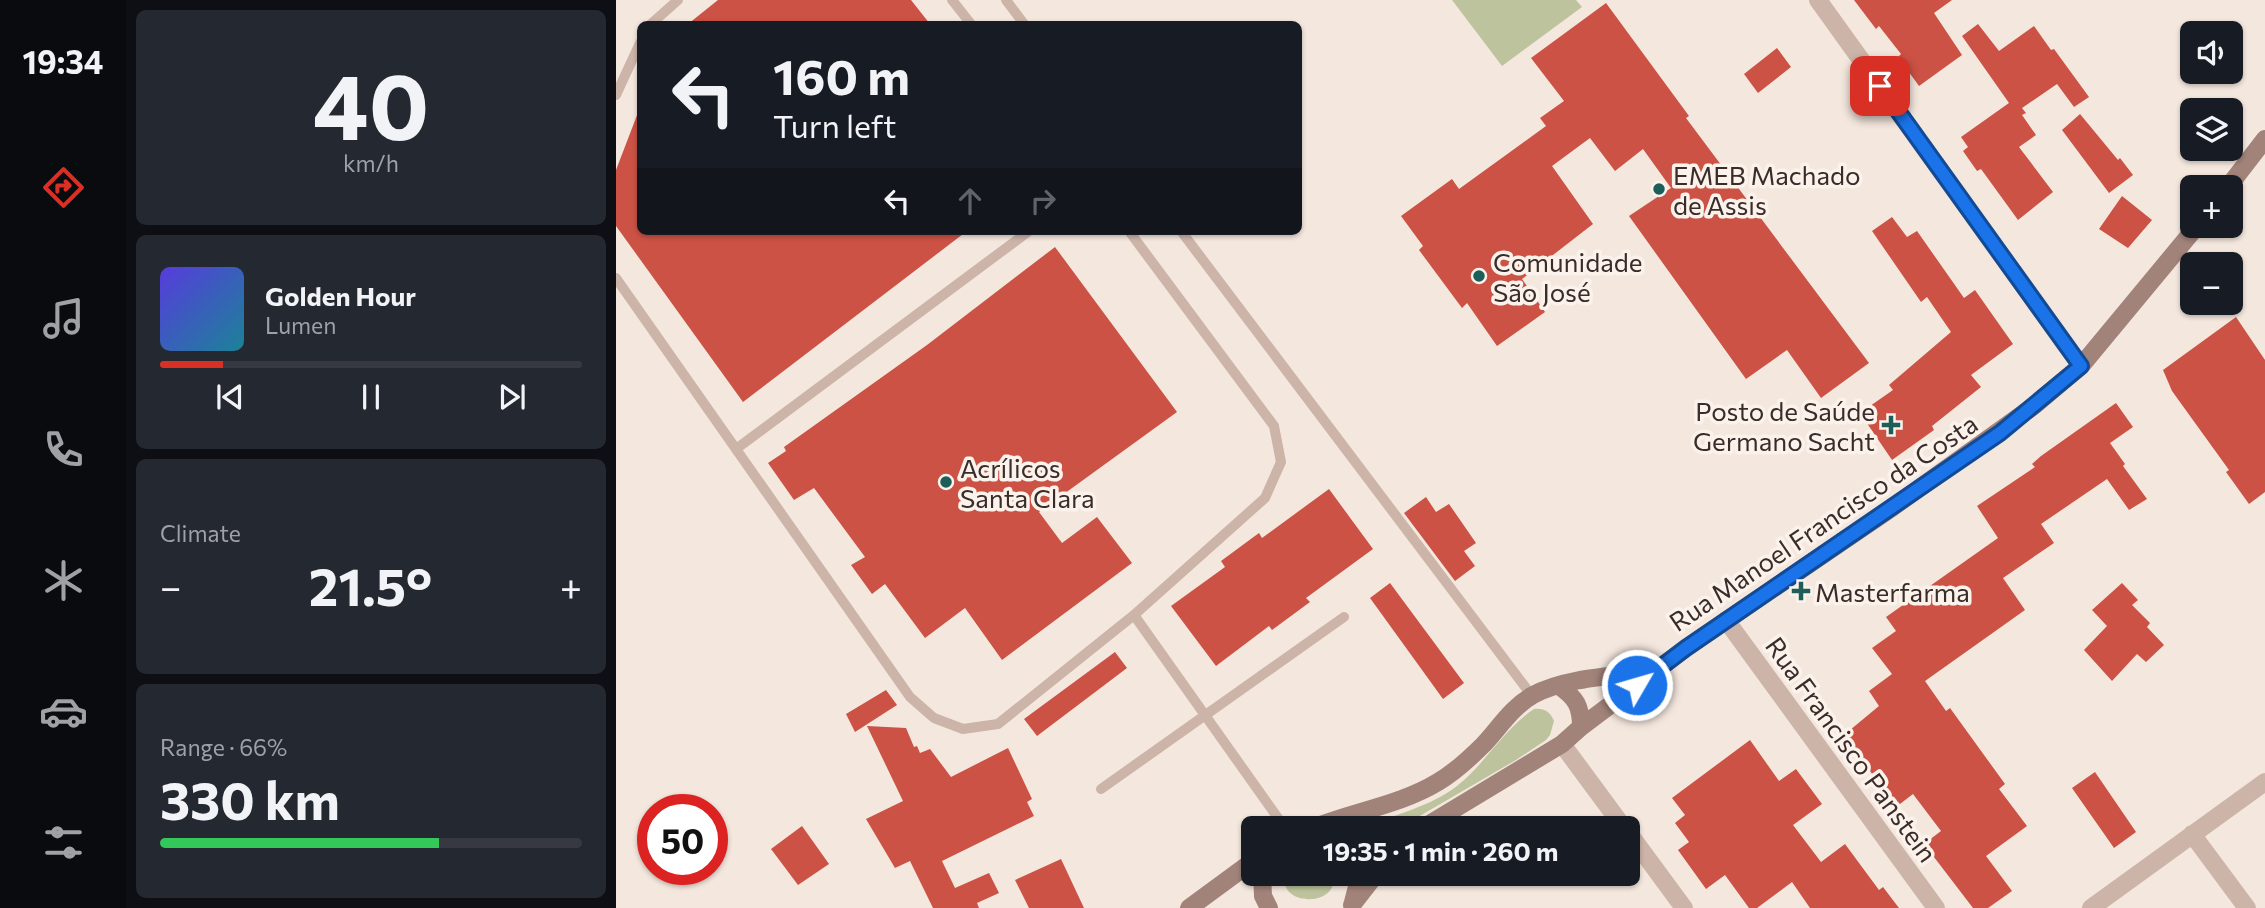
<!DOCTYPE html>
<html lang="en">
<head>
<meta charset="utf-8">
<style>
	body { margin:0; font-family:Commissioner,sans-serif; background:#242831; color:#f1f3f6; height:100vh; display:flex; flex-direction:column; font-size:26px; white-space:nowrap }
	* { box-sizing:border-box; margin:0 }
	p { font-size:23px; color:#9ea1a6 }
	.icon { flex:none; width:38px; height:38px; fill:none; stroke:currentColor; stroke-width:2; stroke-linecap:round; stroke-linejoin:round }
	.map { position:relative; flex:1; overflow:hidden }
	.sheet { display:flex; flex-direction:column; gap:10px; padding:10px; background:#0d0f14; width:490px }
	.sheet>* { flex:none }
	.banner { position:absolute; left:21px; top:21px; width:665px; height:214px; border-radius:10px; box-shadow:0 2px 5px #0004; background:#171b24; color:#f1f3f6; overflow:hidden }
	.fabs { position:absolute; left:1564px; top:21px; display:grid; gap:14px }
	.fabs a { display:grid; place-items:center; width:63px; height:63px; border-radius:10px; background:#171b24; box-shadow:0 2px 5px #0004; font-size:35px }
	.speed { position:absolute; left:21px; top:794px; display:flex; gap:14px; font-size:35px; font-weight:700; text-align:center }
	.speed>* { display:grid; place-content:center; width:91px; height:91px; border-radius:50%; background:#171b24; box-shadow:0 2px 5px #0004; line-height:1 }
	.speed .limit { border:10px solid #d22; background:#fff; color:#111 }
	.pin { position:absolute; display:grid; place-items:center; width:60px; height:60px; color:#fff; margin:-30px; border-radius:14px; box-shadow:0 4px 10px #0006 }
	.me { position:absolute; width:77px; margin:-38px; rotate:52deg; stroke-linejoin:round; filter:drop-shadow(0 0 5px #0008) }
	.turn { display:flex; align-items:center; gap:24px; height:147px; padding:0 21px; font-size:32px }
	.turn .icon { width:91px; height:91px; stroke-width:2.5 }
	.turn b { display:block; font-size:49px; line-height:60px }
	.lanes { display:flex; align-items:center; height:66px; padding:0 21px; background:#0003; justify-content:center; gap:35px; direction:ltr }
	.lanes .off { opacity:.35 }
	.big { font-size:52px; font-weight:700; line-height:1.1 }
	.sheet .widget { flex:1; display:flex; flex-direction:column; justify-content:center; gap:10px; min-width:0; padding:0 24px; border-radius:10px; background:#242831 }
	.sheet .dial { align-items:center; gap:0 }
	.dial b { font-size:91px; line-height:1 }
	.song { display:flex; align-items:center; gap:21px }
	.cover { width:84px; height:84px; border-radius:10px; background:linear-gradient(135deg,hsl(250 70% 55%),hsl(190 70% 35%)) }
	.played { height:7px; border-radius:4px; background:linear-gradient(90deg,#d93025 15%,#363941 15%) }
	.keys { display:flex; justify-content:space-around; direction:ltr }
	.heat { display:flex; justify-content:space-between; align-items:center; font-size:38px; direction:ltr }
	.charge { height:10px; border-radius:5px; background:linear-gradient(90deg,#34c759 66%,#363941 0) }
	.trip { position:absolute; left:625px; top:816px; width:399px; height:70px; border-radius:10px; background:#171b24; box-shadow:0 2px 5px #0004; font-weight:700; line-height:70px; text-align:center }
	main { display:flex; flex:1; min-height:0 }
	.dock { display:flex; flex-direction:column; width:126px; justify-content:space-around; align-items:center; background:#090b0e; color:#9ea1a6 }
	.dock .icon { width:49px; height:49px }
	.dock .selected { color:#d93025 }
	.dock b { font-size:32px; color:#f1f3f6 }
	.map>svg:first-child { display:block }
	.green { fill:#bdc49d }
	.building { fill:#cb5245 }
	.lines { fill:none; stroke-linecap:round; stroke-linejoin:round }
	.lane { stroke:#cdb4a9; stroke-width:10 }
	.street { stroke:#cdb4a9; stroke-width:18 }
	.secondary { stroke:#a1837a; stroke-width:18 }
	.route-casing { stroke:#114b97; stroke-width:18 }
	.route { stroke:#1a73e8; stroke-width:12 }
	.poi-dot { fill:#1d5e59; stroke:#fbf2eb; stroke-width:2.5 }
	.labels { text-anchor:middle; dominant-baseline:central; stroke-width:7; stroke-linejoin:round; paint-order:stroke }
	.poi-label { font-size:26px; fill:#3a2c29; stroke:#fbf2eb; text-anchor:start }
	.street-label { font-size:26px; fill:#3a2c29; stroke:#fbf2eb }
</style>
</head>
<body>
<main>
<nav class="dock">
<b>19:34</b>
<svg class="icon selected" aria-label="directions" viewBox="0 0 24 24"><path d="M12 3l9 9-9 9-9-9zM9 14v-3h6M13 9l2 2-2 2"/></svg>
<svg class="icon" aria-label="music" viewBox="0 0 24 24"><path d="M9 18V5l10-2v13"/><circle cx="6" cy="18" r="3"/><circle cx="16" cy="16" r="3"/></svg>
<svg class="icon" aria-label="phone" viewBox="0 0 24 24"><path d="M5 4h4l2 5-3 2q2 4 5 5l2-3 5 2v4C11 20 4 13 5 4z"/></svg>
<svg class="icon" aria-label="climate" viewBox="0 0 24 24"><path d="M12 3v18M4 7l16 10M4 17L20 7"/></svg>
<svg class="icon" aria-label="car" viewBox="0 0 24 24"><path d="M5 17H2v-5l4-1 3-4h7l3 4 3 1v5h-3M9 17h6M6 11h13"/><circle cx="7" cy="17" r="2"/><circle cx="17" cy="17" r="2"/></svg>
<svg class="icon" aria-label="filters" viewBox="0 0 24 24"><path d="M4 7h16M4 17h16"/><circle cx="9" cy="7" r="2"/><circle cx="15" cy="17" r="2"/></svg>
</nav>
<section class="sheet">
<div class="widget dial"><b>40</b><p>km/h</p></div>
<div class="widget">
<div class="song"><i class="cover"></i><div><b>Golden Hour</b><p>Lumen</p></div></div>
<div class="played"></div>
<div class="keys"><svg class="icon" aria-label="previous" viewBox="0 0 24 24"><path d="M18 5L8 12l10 7zM5 5v14"/></svg><svg class="icon" aria-label="pause" viewBox="0 0 24 24"><path d="M8 5v14M16 5v14"/></svg><svg class="icon" aria-label="next" viewBox="0 0 24 24"><path d="M6 5l10 7-10 7zM19 5v14"/></svg></div>
</div>
<div class="widget"><p>Climate</p>
<div class="heat"><a>−</a><b class="big">21.5°</b><a>+</a></div>
</div>
<div class="widget"><p>Range · 66%</p><b class="big">330 km</b><div class="charge"></div></div>
</section>
<div class="map">
<svg width="1649" height="908" viewBox="0 0 1649 908">
	<rect width="100%" height="100%" fill="#f4e7de"/>
	<path class="green" d="M836,0H960L966,7L886,66Z
		M918,709C929,708 934,712 938,721L934,735L930,740L900,760L783,828H746C777,815 814,807 841,786C869,764 888,729 918,709Z
		M669,873H717C726,908 660,908 669,873Z"/>
	<path class="building" d="M102,0H295L314,24H72Z
		M1238,0H1336L1318,13L1346,55L1303,86L1282,57L1285,54L1263,26L1260,29Z
		M990,3L1073,116L1070,118L1253,363L1205,398L1171,350L1130,379L1013,216L1055,188L1027,149L999,171L974,138L936,166L977,224L906,279L929,312L881,346L851,303L846,308L803,250L807,246L785,216L836,179L843,189L930,126L924,118L948,101L915,58Z
		M1362,24L1383,51L1418,26L1435,50L1438,49L1473,97L1458,107L1441,84L1406,108L1410,113L1406,115L1420,135L1403,147L1437,192L1402,220L1365,169L1361,171L1347,151L1352,147L1345,137L1393,103L1346,36Z
		M1161,48L1175,67L1142,93L1128,74Z
		M23,110L24,231H351L127,402L0,226V170Z
		M1464,114L1502,160L1504,158L1517,175L1493,193L1446,130Z
		M1506,196L1536,220L1512,248L1483,229Z
		M1276,217L1291,237L1301,231L1348,298L1359,290L1397,344L1355,375L1365,387L1316,426L1318,430L1276,460L1244,413L1277,390L1273,385L1335,332L1311,297L1305,302L1256,231Z
		M439,247L561,412L423,512L446,543L481,517L516,563L386,660L349,608L309,638L269,584L256,594L235,565L249,557L198,488L178,500L152,463L170,451L168,447L311,345Z
		M1620,317L1649,360V492L1633,504L1610,472L1613,470L1556,391L1547,370Z
		M1500,403L1517,427L1494,443L1509,464L1507,466L1531,499L1513,510L1491,479L1425,524L1438,543L1387,578L1409,610L1309,681L1330,711L1334,708L1389,784L1383,789L1411,826L1370,856L1396,891L1372,908H1357L1308,844L1325,831L1297,794L1280,807L1228,735L1263,706L1253,691L1276,674L1256,648L1280,631L1270,617L1382,538L1361,506L1419,467L1416,464L1425,456Z
		M713,489L757,549L690,598L694,602L656,630L653,626L600,666L555,606L609,567L605,561L643,533L646,538Z
		M810,497L820,512L833,504L860,543L848,551L859,566L839,581L788,513Z
		M774,583L848,683L827,699L754,598Z
		M1506,583L1522,600L1516,605L1534,623L1531,627L1548,645L1530,662L1521,654L1496,681L1468,650L1491,626L1476,610Z
		M499,652L511,668L421,736L408,719Z
		M270,690L281,705L239,732L230,714Z
		M251,726L290,728L298,747L301,746L304,753L314,749L335,777L392,748L416,799L411,802L418,816L326,861L339,888L373,873L383,893L361,903L363,908H317L294,861L279,868L250,819L287,801Z
		M1134,740L1163,781L1180,769L1206,804L1177,825L1205,862L1229,844L1263,890L1267,887L1283,908H1194L1176,882L1141,908H1133L1109,875L1090,889L1062,850L1073,842L1059,823L1069,815L1056,798Z
		M1479,772L1520,832L1498,848L1456,788Z
		M186,826L213,864L182,885L155,849Z
		M445,859L468,908H413L399,880Z"/>
	<g class="lines">
		<path class="lane" d="M336,0L355,24
			M390,0L408,24
			M35,24L62,0
			M0,95L24,43
			M565,231L916,696
			M0,278L294,697L318,718L347,729L382,724L518,615L649,498L665,462L658,426L513,231
			M120,449L413,231
			M518,615L669,828
			M485,789L728,617"/>
		<path class="street" d="M1202,0L1465,366
			M1110,620L1320,908
			M946,744L1008,828
			M1012,832L1068,908
			M1576,834L1631,908
			M1475,908L1649,782"/>
		<path class="secondary" d="M1612,187L1649,139
			M943,686C960,698 965,706 965,727
			M697,828C739,811 784,805 822,782C839,772 854,758 868,744C883,728 896,707 917,695C950,677 1000,676 1037,671
			M807,828L946,744L965,727L1070,648L1277,507L1419,405L1465,366L1581,226
			M646,873L647,896L653,908
			M737,902L742,883L741,873
			M736,905L761,873
			M573,908L637,861"/>
	</g>
	<g class="lines">
		<g class="route-casing">
			<path id="route" d="M1021,685L1070,648L1384,433L1465,366L1264,86"/>
		</g>
		<use href="#route" class="route"/>
	</g>
	<g class="poi-dot">
		<circle cx="1043" cy="189" r="7"/>
		<circle cx="863" cy="276" r="7"/>
		<path d="M1271.5 414.5h7v7h7v7h-7v7h-7v-7h-7v-7h7z"/>
		<circle cx="330" cy="482" r="7"/>
		<path d="M1181.5 580.5h7v7h7v7h-7v7h-7v-7h-7v-7h7z"/>
	</g>
	<g class="labels">
		<g class="poi-label">
			<text x="1057" y="174">EMEB Machado<tspan x="1057" dy="30">de Assis</tspan></text>
			<text x="877" y="261">Comunidade<tspan x="877" dy="30">São José</tspan></text>
			<text x="1259" y="410" text-anchor="end">Posto de Saúde<tspan x="1259" dy="30">Germano Sacht</tspan></text>
			<text x="344" y="467">Acrílicos<tspan x="344" dy="30">Santa Clara</tspan></text>
			<text x="1199" y="591">Masterfarma</text>
		</g>
		<g class="street-label">
			<text transform="translate(1207 522) rotate(-34)">Rua Manoel Francisco da Costa</text>
			<text transform="translate(1236 749) rotate(54)">Rua Francisco Panstein</text>
		</g>
	</g>
</svg>
<div class="fabs">
<a><svg class="icon" aria-label="sound" viewBox="0 0 24 24"><path d="M4 9h4l5-4v14l-5-4H4zM17 9q2 3 0 6"/></svg></a>
<a><svg class="icon" aria-label="layers" viewBox="0 0 24 24"><path d="M12 4l9 5-9 5-9-5zM3 14l9 5 9-5"/></svg></a>
<a>+</a>
<a>−</a>
</div>
<div class="speed"><div class="limit">50</div></div>
<div class="pin" style="left:1264px;top:86px;background:#d93025"><svg class="icon" aria-label="arrive" viewBox="0 0 24 24"><path d="M6 21V4h12l-3 4 3 4H6"/></svg></div>
<svg class="me" style="left:1021px;top:685px" viewBox="-20 -20 40 40"><circle r="17" fill="#1a73e8" stroke="#fff" stroke-width="3"/><path d="M0-11L8 9 0 5-8 9z" fill="#fff"/></svg>
<div class="trip">19:35 · 1 min · 260 m</div>
<div class="banner">
<div class="turn"><svg class="icon" aria-label="left" viewBox="0 0 24 24"><path d="M17 20v-9H6M10 6l-5 5 5 5"/></svg><div><b>160 m</b>Turn left</div></div>
<div class="lanes"><svg class="icon" aria-label="left" viewBox="0 0 24 24"><path d="M17 20v-9H6M10 6l-5 5 5 5"/></svg><svg class="icon off" aria-label="ahead" viewBox="0 0 24 24"><path d="M12 20V5M6 11l6-6 6 6"/></svg><svg class="icon off" aria-label="right" viewBox="0 0 24 24"><path d="M7 20v-9h11M14 6l5 5-5 5"/></svg></div>
</div>
</div>
</main>
</body>
</html>
